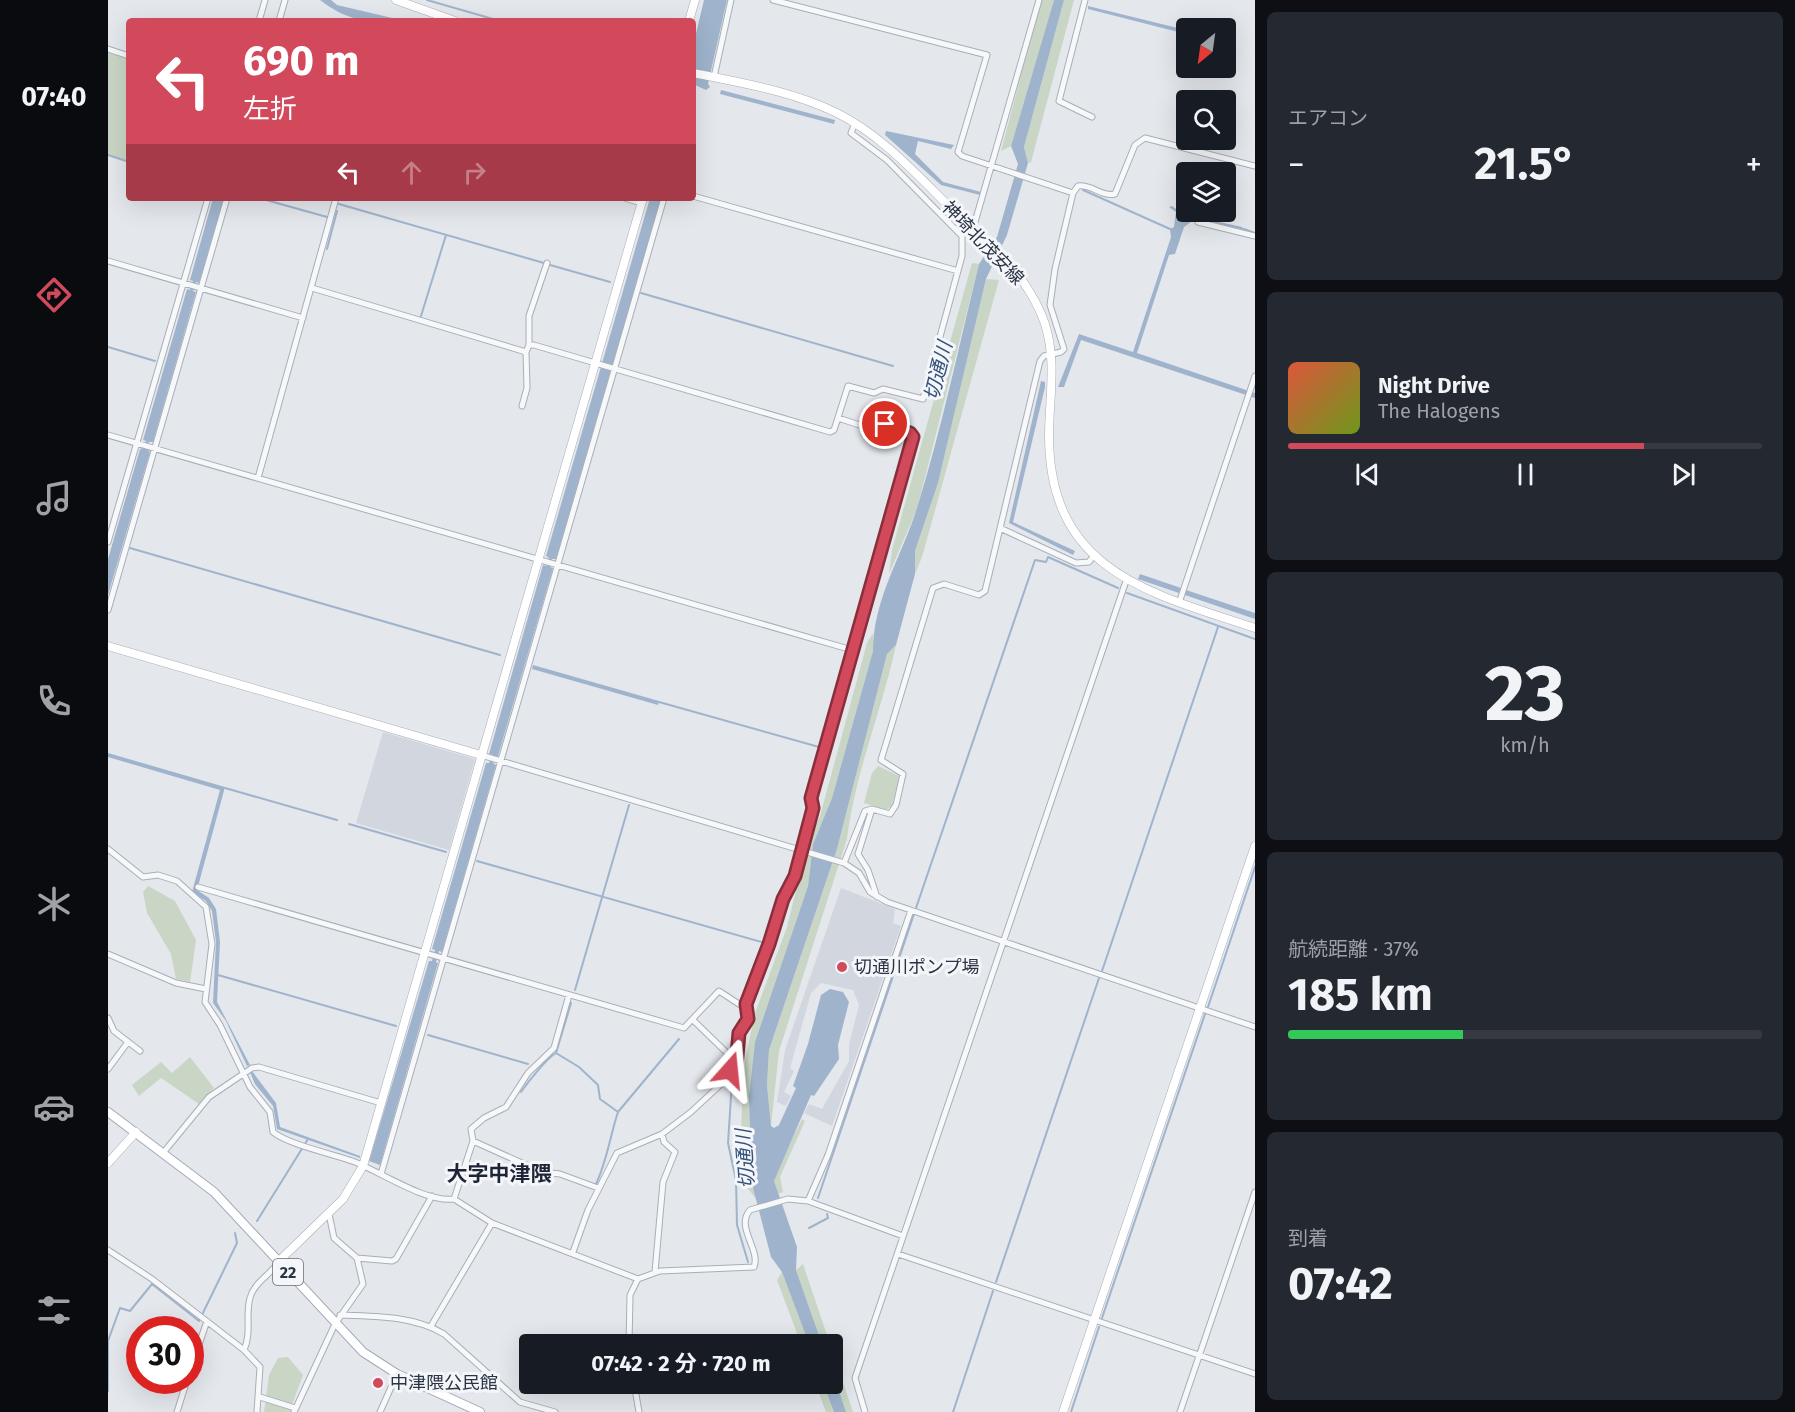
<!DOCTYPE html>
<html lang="ja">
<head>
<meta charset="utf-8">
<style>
	body { margin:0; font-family:"Fira Sans","Noto Sans JP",sans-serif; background:#242831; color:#f1f3f6; height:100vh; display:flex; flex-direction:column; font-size:22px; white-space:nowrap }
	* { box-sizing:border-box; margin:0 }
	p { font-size:20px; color:#9ea1a6 }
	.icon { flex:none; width:33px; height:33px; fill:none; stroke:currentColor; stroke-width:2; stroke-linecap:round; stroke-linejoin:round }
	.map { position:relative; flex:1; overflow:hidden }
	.details { display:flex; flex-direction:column; gap:12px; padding:12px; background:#0d0f14; width:540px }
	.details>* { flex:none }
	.hud { position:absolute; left:18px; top:18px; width:570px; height:183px; border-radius:6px; box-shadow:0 6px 24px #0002; background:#d1495b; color:#fff; overflow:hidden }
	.needle { width:39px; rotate:209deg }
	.controls { position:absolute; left:1068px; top:18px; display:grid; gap:12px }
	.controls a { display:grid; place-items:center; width:60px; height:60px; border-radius:6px; background:#171b24; box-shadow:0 6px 24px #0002; font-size:30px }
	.speed { position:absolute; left:18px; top:1316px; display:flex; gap:12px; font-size:30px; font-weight:700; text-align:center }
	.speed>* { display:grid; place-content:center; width:78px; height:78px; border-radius:50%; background:#171b24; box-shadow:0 6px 24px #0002; line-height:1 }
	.speed .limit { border:9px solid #d22; background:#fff; color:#111 }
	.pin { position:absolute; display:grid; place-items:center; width:51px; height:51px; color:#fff; margin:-26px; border:3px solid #fff; border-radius:50%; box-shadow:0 2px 6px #0007 }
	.me { position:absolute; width:66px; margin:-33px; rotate:18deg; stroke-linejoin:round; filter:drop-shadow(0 0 4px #0008) }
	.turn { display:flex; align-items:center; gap:21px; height:126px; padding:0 18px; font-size:27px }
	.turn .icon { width:78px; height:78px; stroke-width:2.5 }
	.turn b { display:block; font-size:42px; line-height:51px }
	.lanes { display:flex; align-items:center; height:57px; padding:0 18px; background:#0003; justify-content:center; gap:30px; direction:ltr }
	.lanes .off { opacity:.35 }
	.big { font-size:45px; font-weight:700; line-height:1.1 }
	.details .widget { flex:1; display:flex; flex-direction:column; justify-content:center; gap:9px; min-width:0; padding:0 21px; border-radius:9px; background:#242831 }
	.details .dial { align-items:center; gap:0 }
	.dial b { font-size:78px; line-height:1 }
	.song { display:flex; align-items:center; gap:18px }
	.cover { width:72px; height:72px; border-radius:9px; background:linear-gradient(135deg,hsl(10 70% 55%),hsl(80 70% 35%)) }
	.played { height:6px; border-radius:3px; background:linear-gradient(90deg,#d1495b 75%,#363941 75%) }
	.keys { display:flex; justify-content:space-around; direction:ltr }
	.heat { display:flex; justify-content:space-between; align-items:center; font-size:33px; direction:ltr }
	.charge { height:9px; border-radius:4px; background:linear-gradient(90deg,#34c759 37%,#363941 0) }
	.trip { position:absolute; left:411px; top:1334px; width:324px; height:60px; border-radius:6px; background:#171b24; box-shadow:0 6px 24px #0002; font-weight:700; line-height:60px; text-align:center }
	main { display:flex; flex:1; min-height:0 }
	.dock { display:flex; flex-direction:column; width:108px; justify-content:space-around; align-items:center; background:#090b0e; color:#9ea1a6 }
	.dock .icon { width:42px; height:42px }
	.dock .on { color:#d1495b }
	.dock b { font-size:27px; color:#f1f3f6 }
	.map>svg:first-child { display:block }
	.built { fill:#d2d6de }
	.green { fill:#c9d6c5 }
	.water { fill:#9fb4cc }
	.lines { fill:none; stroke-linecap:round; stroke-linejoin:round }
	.stream { stroke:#9fb4cc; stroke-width:2 }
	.street-casing { stroke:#a9aeb7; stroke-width:7 }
	.secondary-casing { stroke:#a9aeb7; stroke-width:9 }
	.primary-casing { stroke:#a3abb8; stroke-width:10 }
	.street { stroke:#f7f8fa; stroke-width:5 }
	.secondary { stroke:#fff; stroke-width:8 }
	.primary { stroke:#fff; stroke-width:8 }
	.route-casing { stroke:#882f3b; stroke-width:15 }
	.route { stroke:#d1495b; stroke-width:10 }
	.poi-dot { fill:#d1495b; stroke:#f4f6f9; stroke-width:2 }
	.labels { text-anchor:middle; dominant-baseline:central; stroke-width:6; stroke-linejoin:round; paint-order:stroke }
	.shield { fill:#f4f6f9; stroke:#676e7b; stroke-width:1.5 }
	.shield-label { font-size:16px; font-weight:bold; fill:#2b3445 }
	.street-label { font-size:18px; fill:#2b3445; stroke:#f4f6f9 }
	.poi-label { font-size:18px; fill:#2b3445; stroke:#f4f6f9; text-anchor:start }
	.water-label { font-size:20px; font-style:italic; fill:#34527a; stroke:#f4f6f9 }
	.quarter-label { font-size:21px; font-weight:bold; fill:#1d2536; stroke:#f4f6f9 }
</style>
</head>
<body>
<main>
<nav class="dock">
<b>07:40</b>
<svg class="icon on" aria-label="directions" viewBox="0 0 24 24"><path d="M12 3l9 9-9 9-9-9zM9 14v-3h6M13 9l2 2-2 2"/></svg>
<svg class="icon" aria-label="music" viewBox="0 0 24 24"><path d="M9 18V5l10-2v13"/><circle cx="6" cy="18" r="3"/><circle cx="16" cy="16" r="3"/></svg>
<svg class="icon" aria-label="phone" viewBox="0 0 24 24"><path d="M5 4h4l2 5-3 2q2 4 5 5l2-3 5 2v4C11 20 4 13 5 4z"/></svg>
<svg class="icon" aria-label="climate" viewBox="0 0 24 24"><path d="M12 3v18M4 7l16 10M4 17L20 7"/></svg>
<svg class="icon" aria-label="car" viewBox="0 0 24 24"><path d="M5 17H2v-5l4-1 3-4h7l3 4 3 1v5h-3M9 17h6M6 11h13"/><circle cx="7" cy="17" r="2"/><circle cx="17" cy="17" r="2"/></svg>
<svg class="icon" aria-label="filters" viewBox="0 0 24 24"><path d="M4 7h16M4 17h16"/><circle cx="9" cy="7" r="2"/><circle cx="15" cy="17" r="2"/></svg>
</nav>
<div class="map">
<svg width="1147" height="1412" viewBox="0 0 1147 1412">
	<rect width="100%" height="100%" fill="#e4e7ec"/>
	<path class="built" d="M275,732L367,759L341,850L248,823Z
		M733,888L787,909L785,923L793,926L724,1126L696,1113L701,1104L714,1109L741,1061V1045L751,1005L745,990L713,983L703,993L682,1068L686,1071L676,1092L683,1096L678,1106L669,1102L677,1050Z"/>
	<path class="green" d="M933,0H946L903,146L893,151Z
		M956,0H966L923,162L920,163L916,147Z
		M0,53L21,59V161L0,155Z
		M864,263L871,264L809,509L781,574L784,550Z
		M878,279L891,280L814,557L807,574V551L830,483Z
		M765,633V651L724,798L705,844L700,886L647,1042L644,1184L649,1200L638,1186L633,1136L635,1073L646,1016L679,927L700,842L712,816L759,643Z
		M788,645C774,710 747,773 739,839L671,1051L663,1126L659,1085L661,1050L729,849L779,654Z
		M770,766L791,776L784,806L778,810L756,803L764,773Z
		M40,886L67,901L88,940L82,982L68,979L63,954L39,913L35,892Z
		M82,1057L106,1088L91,1104L53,1078L31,1096L24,1085L53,1062L64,1073Z
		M694,1119L697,1121L672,1177L675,1192L670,1194L666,1181L668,1172Z
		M695,1264L722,1344H714L688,1270Z
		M674,1272L701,1344H693L669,1280Z
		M725,1352L745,1412H738L725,1373Z
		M180,1357L195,1375L182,1410L184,1412H156L161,1375L170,1358Z
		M707,1383H715L726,1412H718Z"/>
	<path class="water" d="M212,0H223L229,5L297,21C259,21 244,24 212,0Z
		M596,0H619L600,84L602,87L598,90L585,84V46Z
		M946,0H956L916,147L920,163L899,235L878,279L830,483L807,551V574L796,615L788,645L779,654L729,849L661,1050L659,1085L663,1126L666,1128L671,1125L688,1088L685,1086L700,1044L713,995L722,989L735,992L741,1002L730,1045L731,1059L706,1096L703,1095L666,1181L689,1247L688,1270L714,1344H701L674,1272L663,1257L644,1184L641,1097L647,1042L700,886L705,844L724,798L765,651C765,599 794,556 809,508C834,428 851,345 871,264L889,237L910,164L903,146Z
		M980,6L1078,30V34L980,9Z
		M613,90L727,120L726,124L612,94Z
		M778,131L846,145L843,149L810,141L807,154L835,182L873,192L872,195L833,185L777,135Z
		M105,198H116L91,283L88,282L85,291L88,292L45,442H41L39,449L42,452L0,595V559L32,449L36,448L38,441L35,440L79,289L82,290L85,281L82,280Z
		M542,198H553L448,559H444L442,567L445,568L390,756H387L385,763L388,765L334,952L331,951L328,962L330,963L272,1165L261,1161L321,961H324L327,950L324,949L378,763H381L384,755L381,754L435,565L439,566L441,558L438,556Z
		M1064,206L1075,214L1134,227L1136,230L1088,218L1076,227L1067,254L1061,255L1029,353L1147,393V398L973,340L956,387H950L971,334L1025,352L1063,237L1062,229L1066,227L1068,212L1061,207Z
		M933,381L937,382V387L905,522L967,551L965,555L901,523Z
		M1032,574L1073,588L1071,593L1030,579Z
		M1078,590L1147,613V619L1077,595Z
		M425,665L551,701L550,705L424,669Z
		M0,753L117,787L89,890L101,898L108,909L112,942L109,1002L142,1065L139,1066L118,1021L105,1003L108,942L104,911L98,901L84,892L112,790L0,757Z
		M144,1071L168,1103L172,1127L252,1156V1158L169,1129L165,1106L147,1084L142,1072Z
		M725,1373L738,1412H726L715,1383H724Z"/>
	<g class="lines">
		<path class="stream" d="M319,0L392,21
			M0,155L21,162
			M975,190L1062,229
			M151,198L219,217
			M231,204L436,263
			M1136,229L1147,233
			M219,249L229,211
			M442,265L502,282
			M533,293L785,366
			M313,316L338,235
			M0,347L47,361
			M22,548L392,655
			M1019,593L1147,639
			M551,702L711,747
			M117,788L229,820
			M241,824L338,852
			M369,861L657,943
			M808,908L927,560L938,562L940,557L1010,588
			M994,971L1110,627
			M110,975L288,1026
			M467,990L521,805
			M463,1003L448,1053L471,1067L490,1085L492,1099L510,1112C502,1136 499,1161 488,1184
			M1100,1007L1147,867
			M320,1035L420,1064
			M624,1081L620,1143L628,1180L629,1225L640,1262
			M413,1092C420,1082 439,1058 448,1053
			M510,1112L571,1039
			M710,1198L806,914
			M149,1221L200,1139
			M701,1228L720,1218L719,1214
			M888,1282L991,978
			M994,1318L1097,1014
			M0,1391V1341L12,1308L22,1311L44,1284L91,1321L129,1243L127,1233
			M845,1412L885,1291
			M963,1412L991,1327"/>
		<g class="street-casing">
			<path id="street" d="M665,0L879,55L850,152L854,156L965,193
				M977,0L951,101L984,117
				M151,21L157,0
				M171,21L177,0
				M0,49L21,56
				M606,77L623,0
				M585,196L850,271
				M517,198L533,203
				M1090,222L1147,236
				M865,229L931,0
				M0,261L195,318
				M204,288L418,352L421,345H426L722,432L726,430L740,386L766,393L775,389L815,399L854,256V236L779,160L743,133L747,123
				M421,345V316L439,263
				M414,406L419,388L418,352
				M0,435L744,650
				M150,478L228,198
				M894,529L968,563L981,562L986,555
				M0,542L100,198
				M1071,603L1147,376
				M0,610L119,198
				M373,755L736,863L751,873L762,892L779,902L1147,1027
				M764,809L750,854L760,870L769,897
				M0,849L35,877L50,875L69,881L98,907L104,944L97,1002L112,1025L142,1087L162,1112L165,1132C181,1145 226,1154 247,1162C274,1173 319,1203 346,1199
				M736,863L757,811L764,809L782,814L788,805L795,774L773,760L825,588L836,584L871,595L877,591L932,361L936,356L953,352L956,349L942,305L947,269L965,193L970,186C984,184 993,197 1007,194L1027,145L1037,138L1147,166
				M90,887L576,1028L611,991L637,1008
				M0,954L68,983L98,989
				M0,1018L6,1031L32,1051
				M585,1020L619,1053L624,1074
				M0,1069L20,1042
				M365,1141L434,1172L452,1174L490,1188
				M55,1153L101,1097L144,1068L151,1067L273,1103
				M273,1174L556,198
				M346,1199L365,1141L363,1129L376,1118L398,1107L420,1073L446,1048L461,995
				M346,1199L384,1223L530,1279
				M700,1201L720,1155L803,910
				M0,1250L44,1279L136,1350C144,1332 137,1316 142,1298C146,1282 163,1275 171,1261
				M465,1252L480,1210L509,1153L554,1134L583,1112L624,1074L628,1066L631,1033L640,1019L638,1004L661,944L675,899L687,876L705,808L703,798L805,437L802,433L777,424L770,431L730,418
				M790,1254L1147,1374
				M249,1258L284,1261L288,1259L324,1196
				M547,1272L555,1182L567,1152L556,1142L554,1134
				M232,1315C267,1316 306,1316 336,1334L412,1402L447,1412
				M323,1326L384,1223
				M521,1344L522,1295L530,1279L552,1271L646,1267C653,1250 627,1227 642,1210L680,1199L700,1201L795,1236
				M136,1350L152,1367L149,1412
				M82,1371L99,1321
				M526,1383L531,1412
				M152,1397L187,1408
				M69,1412L79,1380
				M186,1412L227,1324L255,1284L249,1258L226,1238L221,1214
				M272,1412L289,1374
				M757,1412L747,1378L1018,581
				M1072,1412L1147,1192"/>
		</g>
		<g class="secondary-casing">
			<path id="secondary" d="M288,0L347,21
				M581,21L587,0
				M585,73C634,83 684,91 729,113C779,138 817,184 857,222C876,240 898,258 914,280C923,293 932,309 937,324C949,362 941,398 941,437C942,572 1042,593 1147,628
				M0,646L373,755
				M0,1163L28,1132
				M171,1261L235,1199L255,1166L535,198
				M955,1412L1147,846"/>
		</g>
		<g class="primary-casing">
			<path id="primary" d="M0,1112L106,1192L255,1352L289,1374L372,1412"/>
		</g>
		<use href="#street" class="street"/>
		<use href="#secondary" class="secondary"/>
		<use href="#primary" class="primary"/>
	</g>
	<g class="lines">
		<g class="route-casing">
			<path id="route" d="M622,1070L624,1074L628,1066L631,1033L640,1019L638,1004L661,944L675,899L687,876L705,808L703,798L805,437L802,433L777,424"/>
		</g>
		<use href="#route" class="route"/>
	</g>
	<g class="poi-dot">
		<circle cx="734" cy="967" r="6"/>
		<circle cx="270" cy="1383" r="6"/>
	</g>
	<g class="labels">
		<rect class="shield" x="165" y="1259" width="30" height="26" rx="4.5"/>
		<g class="shield-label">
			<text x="180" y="1272">22</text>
		</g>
		<g class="street-label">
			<text transform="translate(875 243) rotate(46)">神埼北茂安線</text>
		</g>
		<g class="poi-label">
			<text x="746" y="967">切通川ポンプ場</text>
			<text x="282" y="1383">中津隈公民館</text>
		</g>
		<g class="water-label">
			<text transform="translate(830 371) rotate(-76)">切通川</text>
			<text transform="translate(637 1159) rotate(-94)">切通川</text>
		</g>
		<g class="quarter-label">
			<text x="391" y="1174">大字中津隈</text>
		</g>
	</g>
</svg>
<div class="controls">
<a><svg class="needle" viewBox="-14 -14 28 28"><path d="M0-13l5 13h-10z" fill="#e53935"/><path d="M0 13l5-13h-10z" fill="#9ea1a6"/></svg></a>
<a><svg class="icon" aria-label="search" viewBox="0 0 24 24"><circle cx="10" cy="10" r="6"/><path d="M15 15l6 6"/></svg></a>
<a><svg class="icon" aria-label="layers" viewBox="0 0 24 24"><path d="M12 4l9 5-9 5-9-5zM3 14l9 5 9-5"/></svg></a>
</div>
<div class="speed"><div class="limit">30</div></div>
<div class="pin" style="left:777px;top:424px;background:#d93025"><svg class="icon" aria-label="arrive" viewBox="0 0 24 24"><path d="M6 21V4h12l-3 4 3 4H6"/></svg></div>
<svg class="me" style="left:622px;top:1070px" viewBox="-20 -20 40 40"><path d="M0-17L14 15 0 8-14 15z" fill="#d1495b" stroke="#fff" stroke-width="4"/></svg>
<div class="trip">07:42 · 2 分 · 720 m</div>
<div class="hud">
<div class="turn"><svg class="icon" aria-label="left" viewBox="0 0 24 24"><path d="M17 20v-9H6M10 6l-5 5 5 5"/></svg><div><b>690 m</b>左折</div></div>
<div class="lanes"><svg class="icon" aria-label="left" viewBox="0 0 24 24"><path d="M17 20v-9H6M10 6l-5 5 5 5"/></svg><svg class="icon off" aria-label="ahead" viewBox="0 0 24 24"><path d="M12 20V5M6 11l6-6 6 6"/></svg><svg class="icon off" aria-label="right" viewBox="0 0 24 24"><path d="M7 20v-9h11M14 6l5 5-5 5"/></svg></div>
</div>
</div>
<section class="details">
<div class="widget"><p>エアコン</p>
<div class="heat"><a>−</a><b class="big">21.5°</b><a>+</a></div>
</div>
<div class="widget">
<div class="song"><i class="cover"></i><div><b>Night Drive</b><p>The Halogens</p></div></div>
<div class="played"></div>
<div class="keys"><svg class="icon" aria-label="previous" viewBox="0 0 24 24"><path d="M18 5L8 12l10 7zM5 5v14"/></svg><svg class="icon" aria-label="pause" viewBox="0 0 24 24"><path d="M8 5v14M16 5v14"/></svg><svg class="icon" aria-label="next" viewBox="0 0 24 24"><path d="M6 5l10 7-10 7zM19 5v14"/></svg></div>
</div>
<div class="widget dial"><b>23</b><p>km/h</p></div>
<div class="widget"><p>航続距離 · 37%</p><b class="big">185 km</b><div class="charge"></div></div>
<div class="widget"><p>到着</p><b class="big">07:42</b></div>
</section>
</main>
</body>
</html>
